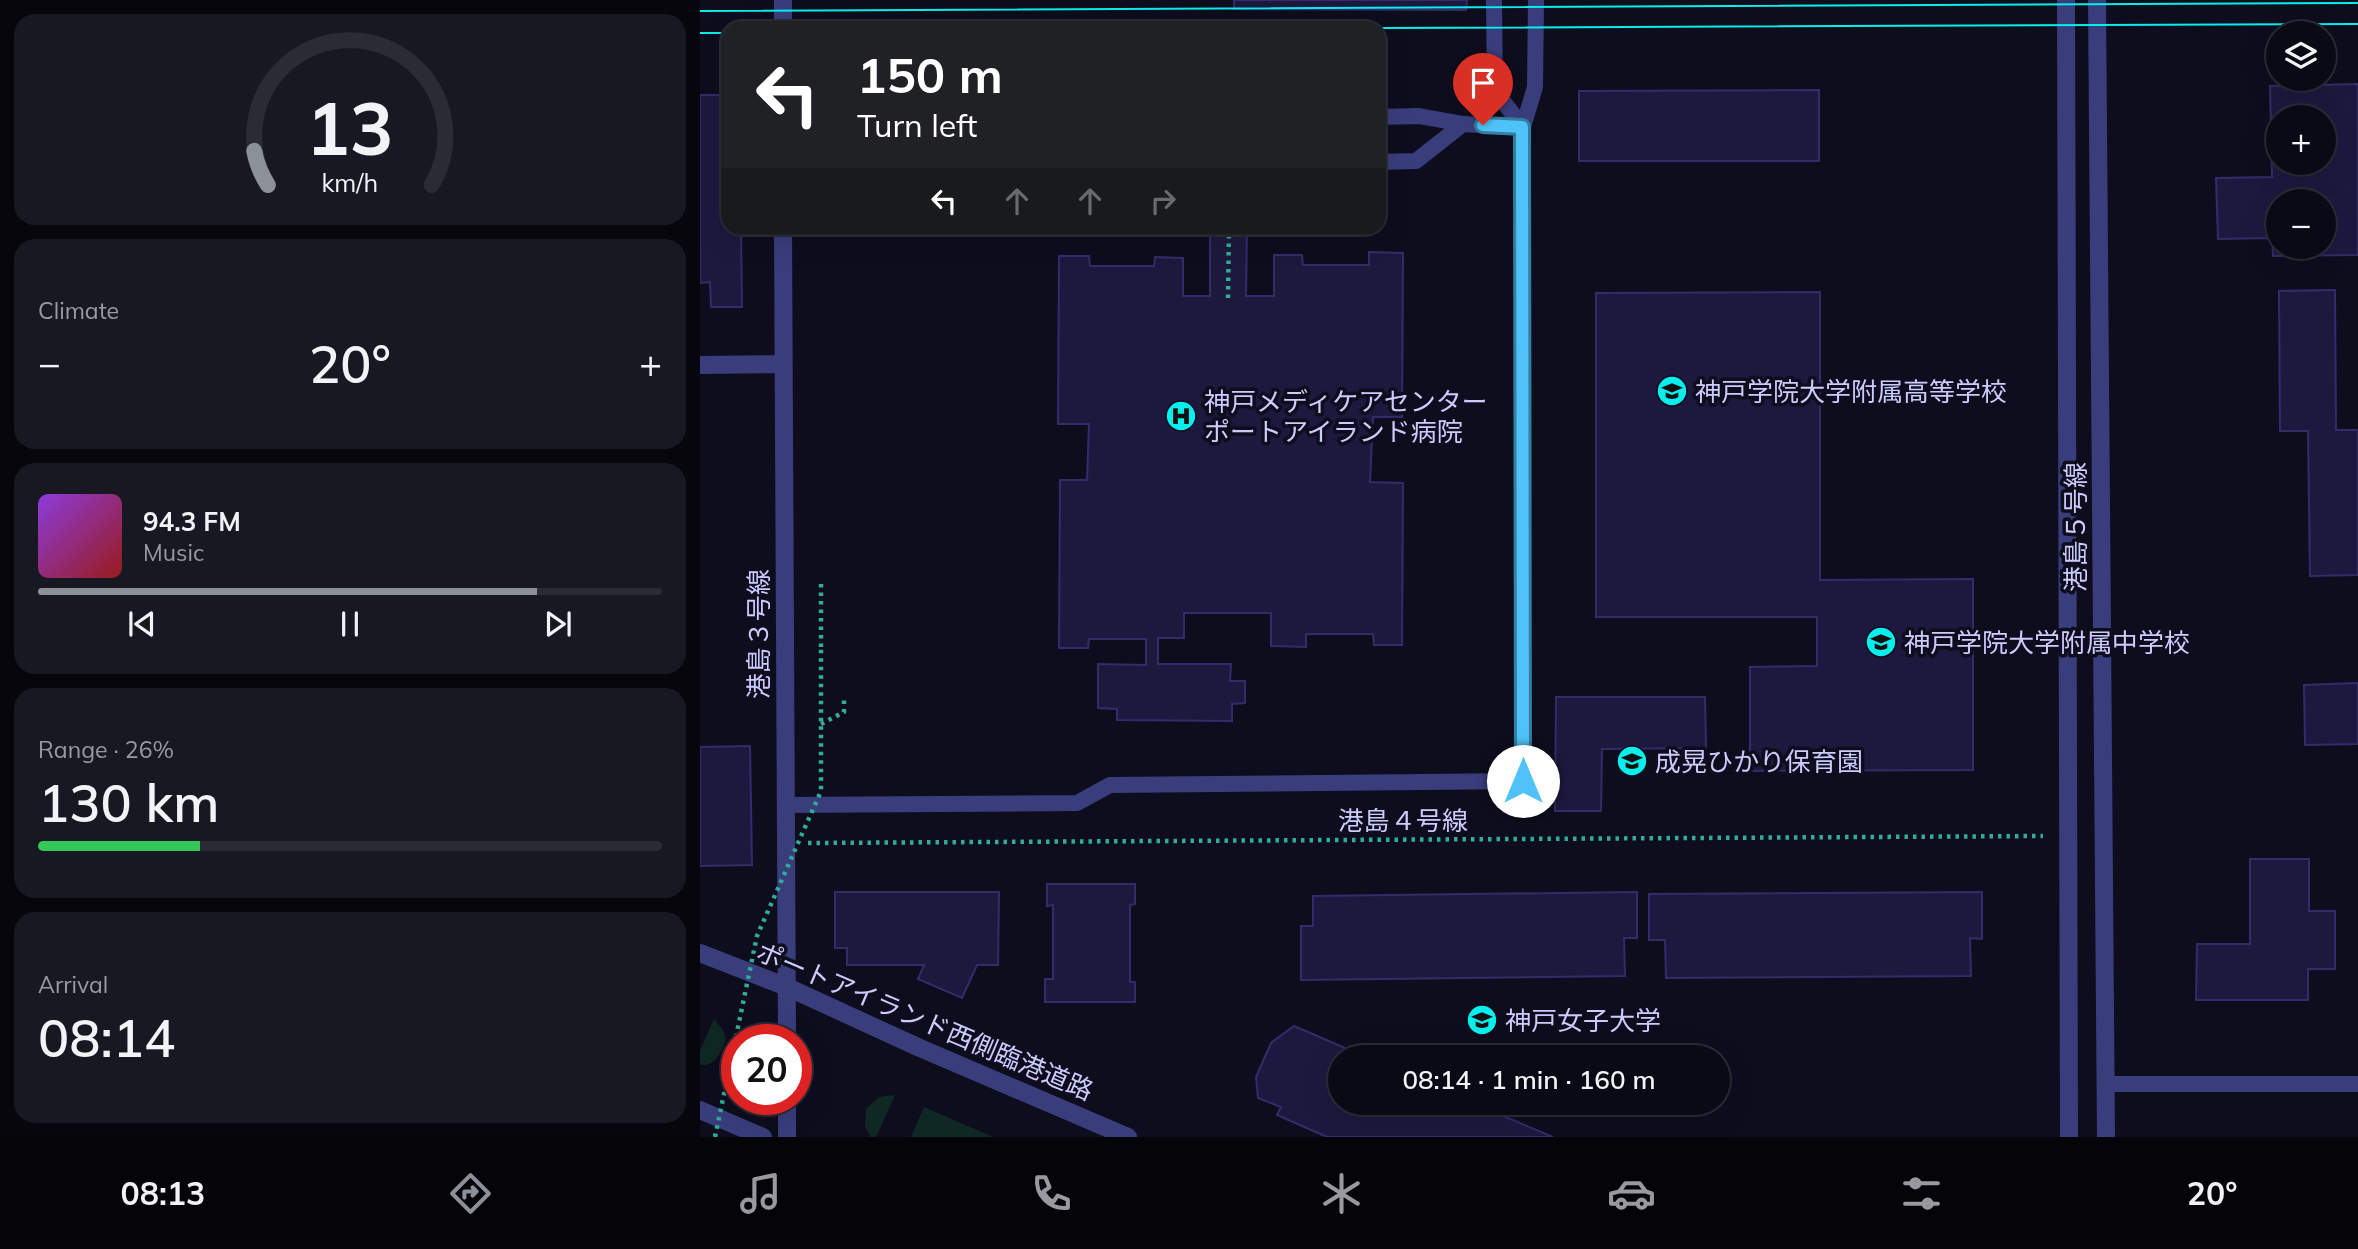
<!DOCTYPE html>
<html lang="en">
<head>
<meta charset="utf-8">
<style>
	body { margin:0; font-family:Mulish,"Noto Sans JP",sans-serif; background:#181823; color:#f1f3f6; height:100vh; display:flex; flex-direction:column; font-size:26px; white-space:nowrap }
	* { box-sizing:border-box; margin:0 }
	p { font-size:23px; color:#999aa1 }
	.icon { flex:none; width:38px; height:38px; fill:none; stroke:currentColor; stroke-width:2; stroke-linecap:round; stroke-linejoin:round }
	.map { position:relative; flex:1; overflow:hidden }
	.sheet { display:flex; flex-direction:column; gap:14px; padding:14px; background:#06060c; width:700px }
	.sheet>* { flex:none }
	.banner { position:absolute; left:21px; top:21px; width:665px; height:214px; border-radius:21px; box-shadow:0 7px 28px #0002,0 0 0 2px #2a2b35; background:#202124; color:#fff; overflow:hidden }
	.buttons { position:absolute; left:1566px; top:21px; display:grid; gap:14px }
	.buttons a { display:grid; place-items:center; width:70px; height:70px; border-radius:50%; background:#0a0a16; box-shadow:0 7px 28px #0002,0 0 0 2px #2a2b35; font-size:35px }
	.speed { position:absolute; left:21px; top:1024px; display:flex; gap:14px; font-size:35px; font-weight:700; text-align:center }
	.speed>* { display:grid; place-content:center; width:91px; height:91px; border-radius:50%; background:#0a0a16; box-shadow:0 7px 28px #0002,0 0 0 2px #2a2b35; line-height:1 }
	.speed .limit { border:10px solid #d22; background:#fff; color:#111 }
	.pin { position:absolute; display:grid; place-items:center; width:60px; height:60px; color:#fff; margin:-72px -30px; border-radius:50% 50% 50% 0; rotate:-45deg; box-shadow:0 0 7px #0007 }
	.pin .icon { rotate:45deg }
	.me { position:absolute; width:77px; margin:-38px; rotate:0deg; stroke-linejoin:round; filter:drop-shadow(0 0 5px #0008) }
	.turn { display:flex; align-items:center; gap:24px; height:147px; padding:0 21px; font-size:32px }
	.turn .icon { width:91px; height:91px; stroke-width:2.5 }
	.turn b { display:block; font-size:49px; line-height:60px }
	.lanes { display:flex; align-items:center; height:66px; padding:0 21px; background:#0003; justify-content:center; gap:35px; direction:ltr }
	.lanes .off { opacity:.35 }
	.big { font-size:52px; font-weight:600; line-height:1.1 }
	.sheet .card { flex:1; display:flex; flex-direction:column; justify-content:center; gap:10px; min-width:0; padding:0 24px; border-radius:21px; background:#181823 }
	.sheet .dial { align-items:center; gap:0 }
	.dial svg { height:182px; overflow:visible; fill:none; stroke:#2a2b35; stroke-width:7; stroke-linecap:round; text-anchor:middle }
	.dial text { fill:#f1f3f6; stroke:none }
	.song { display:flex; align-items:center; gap:21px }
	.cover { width:84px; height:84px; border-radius:10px; background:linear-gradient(135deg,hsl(270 70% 55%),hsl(0 70% 35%)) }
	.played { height:7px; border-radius:4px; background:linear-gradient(90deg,#8c9099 80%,#2a2b35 80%) }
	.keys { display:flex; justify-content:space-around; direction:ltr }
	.heat { display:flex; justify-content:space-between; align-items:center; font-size:38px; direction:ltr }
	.charge { height:10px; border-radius:5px; background:linear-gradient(90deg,#34c759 26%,#2a2b35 0) }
	.trip { position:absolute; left:628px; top:1045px; width:402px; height:70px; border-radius:35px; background:#0a0a16; box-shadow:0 7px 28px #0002,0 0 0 2px #2a2b35; font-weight:600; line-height:70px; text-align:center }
	.tab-bar { display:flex; height:112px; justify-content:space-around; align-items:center; background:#040409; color:#999aa1 }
	.tab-bar .icon { width:49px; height:49px }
	.tab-bar .current { color:#8c9099 }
	.tab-bar b { font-size:32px; color:#f1f3f6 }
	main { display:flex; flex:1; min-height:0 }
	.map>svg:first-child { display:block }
	.green { fill:#102824 }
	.building { fill:#1d193e; stroke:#322c6a; stroke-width:2; fill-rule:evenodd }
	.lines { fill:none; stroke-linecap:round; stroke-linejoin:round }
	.path { stroke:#31ac98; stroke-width:4.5; stroke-dasharray:3.5 5; stroke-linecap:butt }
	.service { stroke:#393d7c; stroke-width:16 }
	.minor { stroke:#393d7c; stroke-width:18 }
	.tertiary { stroke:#393d7c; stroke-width:18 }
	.tram { stroke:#07eeed; stroke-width:2 }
	.path-bridge { stroke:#31ac98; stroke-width:4.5; stroke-dasharray:3.5 5; stroke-linecap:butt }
	.route-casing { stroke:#337fa1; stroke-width:18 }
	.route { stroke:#4fc3f7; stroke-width:12 }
	.labels { text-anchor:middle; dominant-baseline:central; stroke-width:7; stroke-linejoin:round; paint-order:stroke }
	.poi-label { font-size:26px; fill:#cccbfd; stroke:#0e0d1e; text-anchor:start }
	.street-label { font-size:26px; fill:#cccbfd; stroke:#0e0d1e }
</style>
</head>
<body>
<main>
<section class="sheet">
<div class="card dial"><svg viewBox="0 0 100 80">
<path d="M14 69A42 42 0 1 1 86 69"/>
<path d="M14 69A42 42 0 0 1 8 54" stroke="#8c9099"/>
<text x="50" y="56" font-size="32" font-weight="700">13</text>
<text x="50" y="72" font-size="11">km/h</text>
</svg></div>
<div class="card"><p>Climate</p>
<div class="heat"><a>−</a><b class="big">20°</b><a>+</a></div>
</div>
<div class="card">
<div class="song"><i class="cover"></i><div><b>94.3 FM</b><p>Music</p></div></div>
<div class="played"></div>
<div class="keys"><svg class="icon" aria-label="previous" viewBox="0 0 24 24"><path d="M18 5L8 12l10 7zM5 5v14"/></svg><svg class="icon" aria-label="pause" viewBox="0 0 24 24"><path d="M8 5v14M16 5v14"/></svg><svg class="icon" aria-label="next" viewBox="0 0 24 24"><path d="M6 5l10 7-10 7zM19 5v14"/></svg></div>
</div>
<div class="card"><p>Range · 26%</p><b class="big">130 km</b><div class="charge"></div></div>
<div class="card"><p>Arrival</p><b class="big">08:14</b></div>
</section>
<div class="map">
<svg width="1658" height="1137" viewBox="0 0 1658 1137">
	<rect width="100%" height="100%" fill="#0e0d1e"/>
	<path class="green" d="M14,1019L23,1030L26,1040C20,1053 16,1066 0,1065V1051Z
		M195,1095L176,1137H171L165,1127L166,1109L179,1097Z
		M224,1107L293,1137H211Z"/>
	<path class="building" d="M534,0H767L766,10L534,9Z
		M663,24V28H403V25Z
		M1658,84V255L1573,256L1572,238L1518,239L1516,178L1572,177L1570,86ZM1578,117H1624V163H1578ZM1578,201H1624V247H1578Z
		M1119,90V161H879V91Z
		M0,95H28V228H41L42,307H11L10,282L0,283Z
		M510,228H547L546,296H574V255H602L603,265H669V252L703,253L702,417H673L670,482L703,483L702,645H674L673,634H606V647L571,646V613H484V638H458V664H531L530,681H545V703L532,704V721L417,720V709L398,708V664L446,665V639H389L388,648H359L360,480H387L389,424H358L359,256H389L390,266H454L455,257L483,258V296H510Z
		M1635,290L1636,430H1658V575L1610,576L1608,431H1580L1579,291Z
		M1120,292V580L1273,579V770L1050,771V667L1117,666V617H896V293Z
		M1658,683V744L1605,745L1604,685Z
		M856,697H1005L1006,748L902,749L901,811H855Z
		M50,746L52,865L0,866V747Z
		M1550,859H1609V911H1635V969H1608V1000H1496L1497,944H1550Z
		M347,884H435V904L430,905V982H435V1002H345V979H353V905L347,906Z
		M135,892H299L298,965H277L262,998L218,979L224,965H147V948H135Z
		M937,892V938H924L925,976L601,980V926H613V896Z
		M1282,892V939L1270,938L1271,976L966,978L965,940H949V894Z
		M594,1026L666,1057H640V1102H794V1112L853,1137H627L577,1115L581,1107L558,1098L556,1077L571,1043Z
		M793,1053V1057H722V1054Z"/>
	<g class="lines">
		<path class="path" d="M528,298L529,228
			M121,647V584
			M121,724L144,712V698
			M108,843L1343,836"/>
		<path class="service" d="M794,0L795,91L823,127
			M679,117L719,116L763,124
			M679,162L716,161L763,124L823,127
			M85,805L377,803L410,785L823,781V127L835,87L836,0
			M1406,1084H1658"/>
		<path class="minor" d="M1366,0L1369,1137
			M1397,0L1406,1137"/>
		<path class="tertiary" d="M83,0V28
			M83,228L87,1040
			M0,365L83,364
			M0,953L87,987L220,1048L428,1137
			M0,1110L63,1137
			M87,1137V1099"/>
		<path class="tram" d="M0,11L1658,3
			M510,28H641
			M679,28L1658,24
			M0,33H28"/>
		<path class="path-bridge" d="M15,1137L57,936L121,791V647"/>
	</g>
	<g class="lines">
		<g class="route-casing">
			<path id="route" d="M783,125L822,127L823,781"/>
		</g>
		<use href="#route" class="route"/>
	</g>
	<defs>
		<g id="school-disc" transform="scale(1.575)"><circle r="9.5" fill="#07eeed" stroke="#0e0d1e"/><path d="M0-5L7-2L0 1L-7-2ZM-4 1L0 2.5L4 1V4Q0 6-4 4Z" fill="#111"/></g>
		<g id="hospital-disc" transform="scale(1.575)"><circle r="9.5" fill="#07eeed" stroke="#0e0d1e"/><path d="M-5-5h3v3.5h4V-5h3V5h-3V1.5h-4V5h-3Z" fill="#111"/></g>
		<g id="university-disc" transform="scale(1.575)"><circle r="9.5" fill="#07eeed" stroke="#0e0d1e"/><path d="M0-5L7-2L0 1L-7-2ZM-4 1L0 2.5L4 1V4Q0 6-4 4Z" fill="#111"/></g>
	</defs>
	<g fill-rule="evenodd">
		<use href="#school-disc" x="972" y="391"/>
		<use href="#hospital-disc" x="481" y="416"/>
		<use href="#school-disc" x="1181" y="642"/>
		<use href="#school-disc" x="932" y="761"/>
		<use href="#university-disc" x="782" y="1020"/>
	</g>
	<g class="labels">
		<g class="poi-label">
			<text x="995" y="391">神戸学院大学附属高等学校</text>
			<text x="504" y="401">神戸メディケアセンター<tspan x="504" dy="30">ポートアイランド病院</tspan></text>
			<text x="1204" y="642">神戸学院大学附属中学校</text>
			<text x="955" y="761">成晃ひかり保育園</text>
			<text x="805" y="1020">神戸女子大学</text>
		</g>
		<g class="street-label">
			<text transform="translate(1375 527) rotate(-90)">港島５号線</text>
			<text transform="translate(58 634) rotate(-90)">港島３号線</text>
			<text x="703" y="820">港島４号線</text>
			<text transform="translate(225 1021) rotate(23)">ポートアイランド西側臨港道路</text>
		</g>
	</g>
</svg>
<div class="buttons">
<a><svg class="icon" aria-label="layers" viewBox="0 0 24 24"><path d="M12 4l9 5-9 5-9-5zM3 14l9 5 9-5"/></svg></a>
<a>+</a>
<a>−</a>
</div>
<div class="speed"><div class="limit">20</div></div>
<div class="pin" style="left:783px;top:125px;background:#d93025"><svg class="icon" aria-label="arrive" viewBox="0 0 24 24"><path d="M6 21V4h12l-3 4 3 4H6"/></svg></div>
<svg class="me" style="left:823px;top:781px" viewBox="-20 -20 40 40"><circle r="19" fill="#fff"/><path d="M0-13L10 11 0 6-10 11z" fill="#4fc3f7"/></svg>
<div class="trip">08:14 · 1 min · 160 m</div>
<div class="banner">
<div class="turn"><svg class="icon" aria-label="left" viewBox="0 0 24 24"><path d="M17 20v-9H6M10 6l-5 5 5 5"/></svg><div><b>150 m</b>Turn left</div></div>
<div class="lanes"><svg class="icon" aria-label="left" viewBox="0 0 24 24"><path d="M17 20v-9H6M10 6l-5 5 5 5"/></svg><svg class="icon off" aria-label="ahead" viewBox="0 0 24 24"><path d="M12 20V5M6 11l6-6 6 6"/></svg><svg class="icon off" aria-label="ahead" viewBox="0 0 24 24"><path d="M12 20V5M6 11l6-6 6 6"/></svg><svg class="icon off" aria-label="right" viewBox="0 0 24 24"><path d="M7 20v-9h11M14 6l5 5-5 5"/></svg></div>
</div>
</div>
</main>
<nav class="tab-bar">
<b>08:13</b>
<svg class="icon current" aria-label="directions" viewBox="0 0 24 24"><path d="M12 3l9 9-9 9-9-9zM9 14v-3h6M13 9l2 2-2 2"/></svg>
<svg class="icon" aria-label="music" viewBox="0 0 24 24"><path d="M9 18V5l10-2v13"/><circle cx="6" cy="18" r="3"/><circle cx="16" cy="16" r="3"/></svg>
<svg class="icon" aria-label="phone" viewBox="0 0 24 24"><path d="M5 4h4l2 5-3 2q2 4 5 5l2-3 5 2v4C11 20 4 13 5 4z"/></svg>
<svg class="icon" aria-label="climate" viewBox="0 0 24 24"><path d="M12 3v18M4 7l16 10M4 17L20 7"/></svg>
<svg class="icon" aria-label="car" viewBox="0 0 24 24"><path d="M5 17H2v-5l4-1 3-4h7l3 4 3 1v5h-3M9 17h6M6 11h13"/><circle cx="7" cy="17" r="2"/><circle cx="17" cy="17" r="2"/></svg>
<svg class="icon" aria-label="filters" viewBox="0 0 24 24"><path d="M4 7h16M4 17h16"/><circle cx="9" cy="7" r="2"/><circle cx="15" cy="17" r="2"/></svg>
<b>20°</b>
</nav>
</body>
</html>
